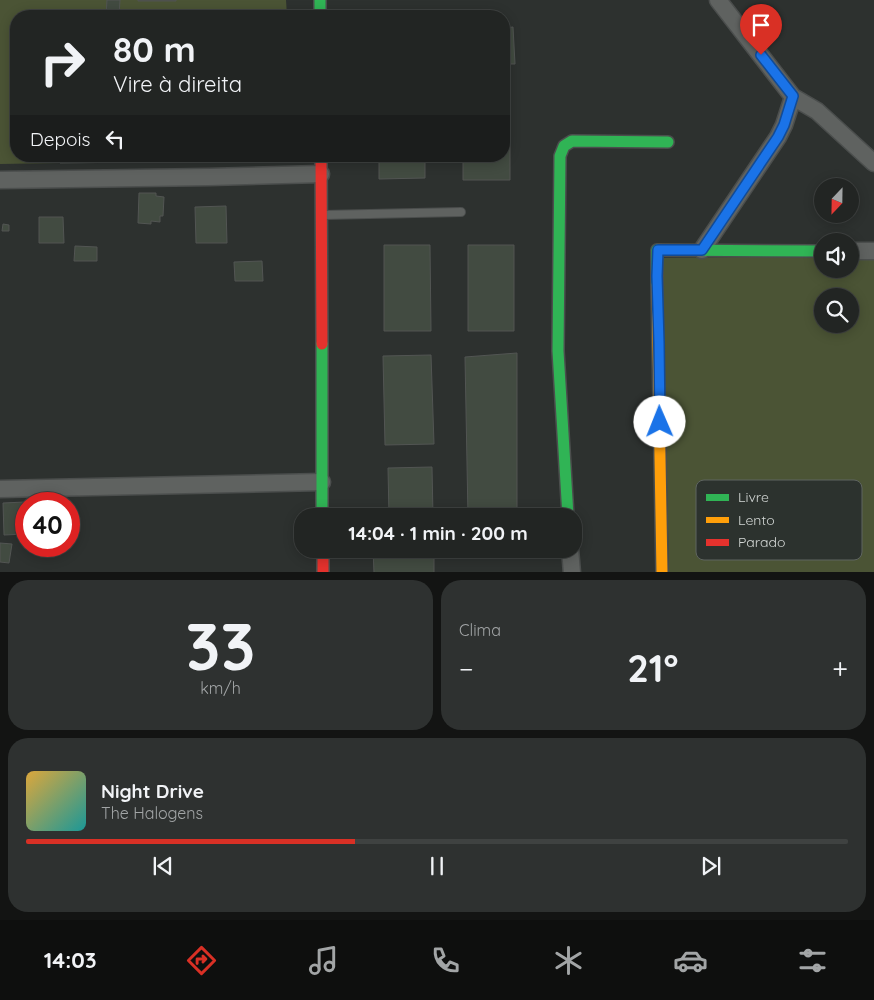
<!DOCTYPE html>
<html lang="pt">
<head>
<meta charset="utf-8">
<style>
	body { margin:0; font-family:Quicksand,sans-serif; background:#2e3130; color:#f1f3f6; height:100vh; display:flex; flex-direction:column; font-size:19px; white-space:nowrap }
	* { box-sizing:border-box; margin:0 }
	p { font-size:16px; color:#a2a5a6 }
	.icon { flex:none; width:28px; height:28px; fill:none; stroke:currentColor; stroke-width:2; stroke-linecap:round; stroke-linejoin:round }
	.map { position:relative; height:572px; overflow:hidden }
	.sheet { display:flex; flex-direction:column; gap:8px; padding:8px; background:#131413; flex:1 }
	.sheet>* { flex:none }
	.guide { position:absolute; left:10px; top:10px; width:500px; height:152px; border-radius:20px; box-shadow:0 2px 12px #0003,0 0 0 1px #3f4241; background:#222523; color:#f1f3f6; overflow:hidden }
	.needle { width:32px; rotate:202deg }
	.buttons { position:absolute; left:814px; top:178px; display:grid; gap:10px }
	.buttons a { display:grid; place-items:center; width:45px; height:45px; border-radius:50%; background:#222523; box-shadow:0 2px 12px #0003,0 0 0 1px #3f4241; font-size:25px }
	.speed { position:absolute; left:15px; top:492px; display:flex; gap:10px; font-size:25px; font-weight:700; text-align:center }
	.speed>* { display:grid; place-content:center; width:65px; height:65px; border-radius:50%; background:#222523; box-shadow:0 2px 12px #0003,0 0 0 1px #3f4241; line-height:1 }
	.speed .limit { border:8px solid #d22; background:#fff; color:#111 }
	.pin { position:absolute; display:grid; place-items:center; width:42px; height:42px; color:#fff; margin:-51px -21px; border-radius:50% 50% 50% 0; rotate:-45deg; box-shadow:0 0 5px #0007 }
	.pin .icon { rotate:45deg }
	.me { position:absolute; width:55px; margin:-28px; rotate:359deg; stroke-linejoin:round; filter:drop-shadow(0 0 4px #0008) }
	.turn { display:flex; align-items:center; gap:18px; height:105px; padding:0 20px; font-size:22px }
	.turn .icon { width:65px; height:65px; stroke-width:2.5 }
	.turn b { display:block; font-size:35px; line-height:42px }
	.then { display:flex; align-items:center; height:48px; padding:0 20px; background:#0003; gap:10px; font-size:19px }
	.big { font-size:38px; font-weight:700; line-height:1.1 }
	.sheet .card { flex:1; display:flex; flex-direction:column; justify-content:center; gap:8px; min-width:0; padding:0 18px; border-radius:20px; background:#2e3130 }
	.sheet .dial { align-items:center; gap:0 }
	.dial b { font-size:65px; line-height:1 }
	.song { display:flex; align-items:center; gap:15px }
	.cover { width:60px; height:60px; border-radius:8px; background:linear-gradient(135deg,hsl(40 70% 55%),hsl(180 70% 35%)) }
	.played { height:5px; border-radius:2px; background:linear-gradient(90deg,#d93025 40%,#3f4241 40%) }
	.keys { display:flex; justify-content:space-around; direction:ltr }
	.heat { display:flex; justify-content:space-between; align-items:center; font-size:28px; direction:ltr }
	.sheet .tiles { flex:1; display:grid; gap:8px; grid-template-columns:1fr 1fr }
	.card:last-child { grid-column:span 2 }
	.trip { position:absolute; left:294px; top:508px; width:288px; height:50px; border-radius:20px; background:#222523; box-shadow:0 2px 12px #0003,0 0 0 1px #3f4241; font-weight:700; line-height:50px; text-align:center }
	.tab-bar { display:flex; height:80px; justify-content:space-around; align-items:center; background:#0e0f0e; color:#a2a5a6 }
	.tab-bar .icon { width:35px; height:35px }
	.tab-bar .selected { color:#d93025 }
	.tab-bar b { font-size:22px; color:#f1f3f6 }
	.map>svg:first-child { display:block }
	.green { fill:#4b5435; fill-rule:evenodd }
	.building { fill:#424b41; stroke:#525553 }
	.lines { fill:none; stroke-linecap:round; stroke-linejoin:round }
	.lane-casing { stroke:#4b4e4d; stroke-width:10 }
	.street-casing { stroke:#4b4e4d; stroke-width:19 }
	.fast-casing { stroke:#4b4e4d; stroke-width:14 }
	.slow-casing { stroke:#4b4e4d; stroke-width:14 }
	.jam-casing { stroke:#4b4e4d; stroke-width:14 }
	.lane { stroke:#5f6260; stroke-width:8 }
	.street { stroke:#5f6260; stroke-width:16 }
	.fast { stroke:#30b455; stroke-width:11 }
	.slow { stroke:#ff9f0a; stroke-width:11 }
	.jam { stroke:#e5322d; stroke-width:11 }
	.route-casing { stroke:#114b97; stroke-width:12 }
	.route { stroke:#1a73e8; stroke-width:9 }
	.key { fill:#2c322e; stroke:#5e6460; stroke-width:1 }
	.key-label { font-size:14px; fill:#d3d7d5 }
</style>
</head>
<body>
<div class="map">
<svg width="874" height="573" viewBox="0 0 874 573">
	<rect width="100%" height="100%" fill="#2d312f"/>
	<path class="green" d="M0,0H286L287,16H16V156H60V163L0,164Z
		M850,255H874V572H669L662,258L822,256V269H850ZM822,296H850V324H822Z"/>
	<path class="building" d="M107,0H120L119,16H106Z
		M138,0H176V1H138Z
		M513,27L515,64H504V28Z
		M504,95H510V180H463V156H504Z
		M60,156H289V160L60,163Z
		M379,156H425V178L379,179Z
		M139,193H156V196L164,197L163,216H160V222L151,221V224L138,223Z
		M226,206L227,243H196L195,207Z
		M39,217H63L64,243H39Z
		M3,224L9,225V231H2Z
		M384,245H430L431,331H384Z
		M468,245H514V331H468Z
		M75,246L97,247V261H74Z
		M262,261L263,281H235L234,262Z
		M517,353V516H468L465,357Z
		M431,355L434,444L385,445L383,356Z
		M432,467L433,516H389L388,468Z
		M25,502L26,534L4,535L3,503Z
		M0,543L12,544L9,563L0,562Z
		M373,549H434V573H374Z
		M468,549H517V556L469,557Z"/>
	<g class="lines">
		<g class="lane-casing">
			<path id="lane" d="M323,215L461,212"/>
		</g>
		<g class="street-casing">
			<path id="street" d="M793,97L817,111L874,163
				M0,180L209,177L321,174
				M702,250L778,137L784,125L793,97L718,0
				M850,251H874
				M0,489L322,482
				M570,549L572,573"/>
		</g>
		<g class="fast-casing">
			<path id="fast" d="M320,0V16
				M657,285V250L822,251
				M322,344V516
				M568,516L558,351L560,156L564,146L572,141L668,142"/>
		</g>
		<g class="slow-casing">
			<path id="slow" d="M657,285L662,573"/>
		</g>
		<g class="jam-casing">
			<path id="jam" d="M321,156L322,344
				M323,549V573"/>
		</g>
		<use href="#lane" class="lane"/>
		<use href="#street" class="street"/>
		<use href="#fast" class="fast"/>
		<use href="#slow" class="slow"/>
		<use href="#jam" class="jam"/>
	</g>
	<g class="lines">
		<g class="route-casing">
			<path id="route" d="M660,422L659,343L657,276L658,250H702L778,137L784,125L793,96L761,55"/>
		</g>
		<use href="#route" class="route"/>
	</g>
	<rect x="696" y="480" width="166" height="80" rx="8" class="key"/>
	<rect x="706" y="494" width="23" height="7" fill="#30b455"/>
	<rect x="706" y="517" width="23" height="6" fill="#ff9f0a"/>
	<rect x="706" y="539" width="23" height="7" fill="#e5322d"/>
	<g class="key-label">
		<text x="738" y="502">Livre</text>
		<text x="738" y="525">Lento</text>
		<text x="738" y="547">Parado</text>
	</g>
</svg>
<div class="buttons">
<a><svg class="needle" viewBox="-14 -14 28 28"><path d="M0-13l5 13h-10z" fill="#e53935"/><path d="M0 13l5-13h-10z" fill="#a2a5a6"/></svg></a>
<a><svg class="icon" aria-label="sound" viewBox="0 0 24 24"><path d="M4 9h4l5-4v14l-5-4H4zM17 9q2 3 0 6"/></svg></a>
<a><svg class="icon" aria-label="search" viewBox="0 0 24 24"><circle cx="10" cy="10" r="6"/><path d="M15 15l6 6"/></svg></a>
</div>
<div class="speed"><div class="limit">40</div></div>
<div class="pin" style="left:761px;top:55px;background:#d93025"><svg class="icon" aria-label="arrive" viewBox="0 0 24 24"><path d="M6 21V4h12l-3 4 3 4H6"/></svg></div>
<svg class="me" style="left:660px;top:422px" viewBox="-20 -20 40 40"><circle r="19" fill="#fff"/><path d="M0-13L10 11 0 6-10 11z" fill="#1a73e8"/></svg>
<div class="trip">14:04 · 1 min · 200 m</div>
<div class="guide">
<div class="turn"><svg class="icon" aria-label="right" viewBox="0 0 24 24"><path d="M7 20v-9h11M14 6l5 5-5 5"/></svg><div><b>80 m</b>Vire à direita</div></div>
<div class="then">Depois<svg class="icon" aria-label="left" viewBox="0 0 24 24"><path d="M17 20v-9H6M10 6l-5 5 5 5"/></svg></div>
</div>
</div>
<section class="sheet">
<div class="tiles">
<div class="card dial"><b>33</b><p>km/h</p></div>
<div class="card"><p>Clima</p>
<div class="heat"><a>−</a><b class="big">21°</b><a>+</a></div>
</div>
<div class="card">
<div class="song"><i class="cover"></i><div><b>Night Drive</b><p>The Halogens</p></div></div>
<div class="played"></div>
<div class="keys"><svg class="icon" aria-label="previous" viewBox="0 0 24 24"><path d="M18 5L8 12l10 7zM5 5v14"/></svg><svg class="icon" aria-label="pause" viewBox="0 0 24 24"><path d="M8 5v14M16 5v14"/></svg><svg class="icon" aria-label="next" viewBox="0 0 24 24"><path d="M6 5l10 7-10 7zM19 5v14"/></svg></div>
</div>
</div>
</section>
<nav class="tab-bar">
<b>14:03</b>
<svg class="icon selected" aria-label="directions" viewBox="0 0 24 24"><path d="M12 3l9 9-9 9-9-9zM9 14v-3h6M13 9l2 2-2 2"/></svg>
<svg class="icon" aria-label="music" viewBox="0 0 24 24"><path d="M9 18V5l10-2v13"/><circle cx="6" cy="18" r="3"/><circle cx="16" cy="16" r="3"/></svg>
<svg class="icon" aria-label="phone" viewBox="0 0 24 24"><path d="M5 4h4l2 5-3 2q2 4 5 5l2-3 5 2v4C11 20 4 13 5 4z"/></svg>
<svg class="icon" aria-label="climate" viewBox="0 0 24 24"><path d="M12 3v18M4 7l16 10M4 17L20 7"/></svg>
<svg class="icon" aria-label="car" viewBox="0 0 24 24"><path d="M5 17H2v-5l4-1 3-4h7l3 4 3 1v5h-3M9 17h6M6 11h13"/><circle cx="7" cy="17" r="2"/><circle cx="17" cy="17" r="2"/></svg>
<svg class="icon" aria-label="filters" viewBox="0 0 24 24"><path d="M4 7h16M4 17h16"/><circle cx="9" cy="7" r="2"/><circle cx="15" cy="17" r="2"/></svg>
</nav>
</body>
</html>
